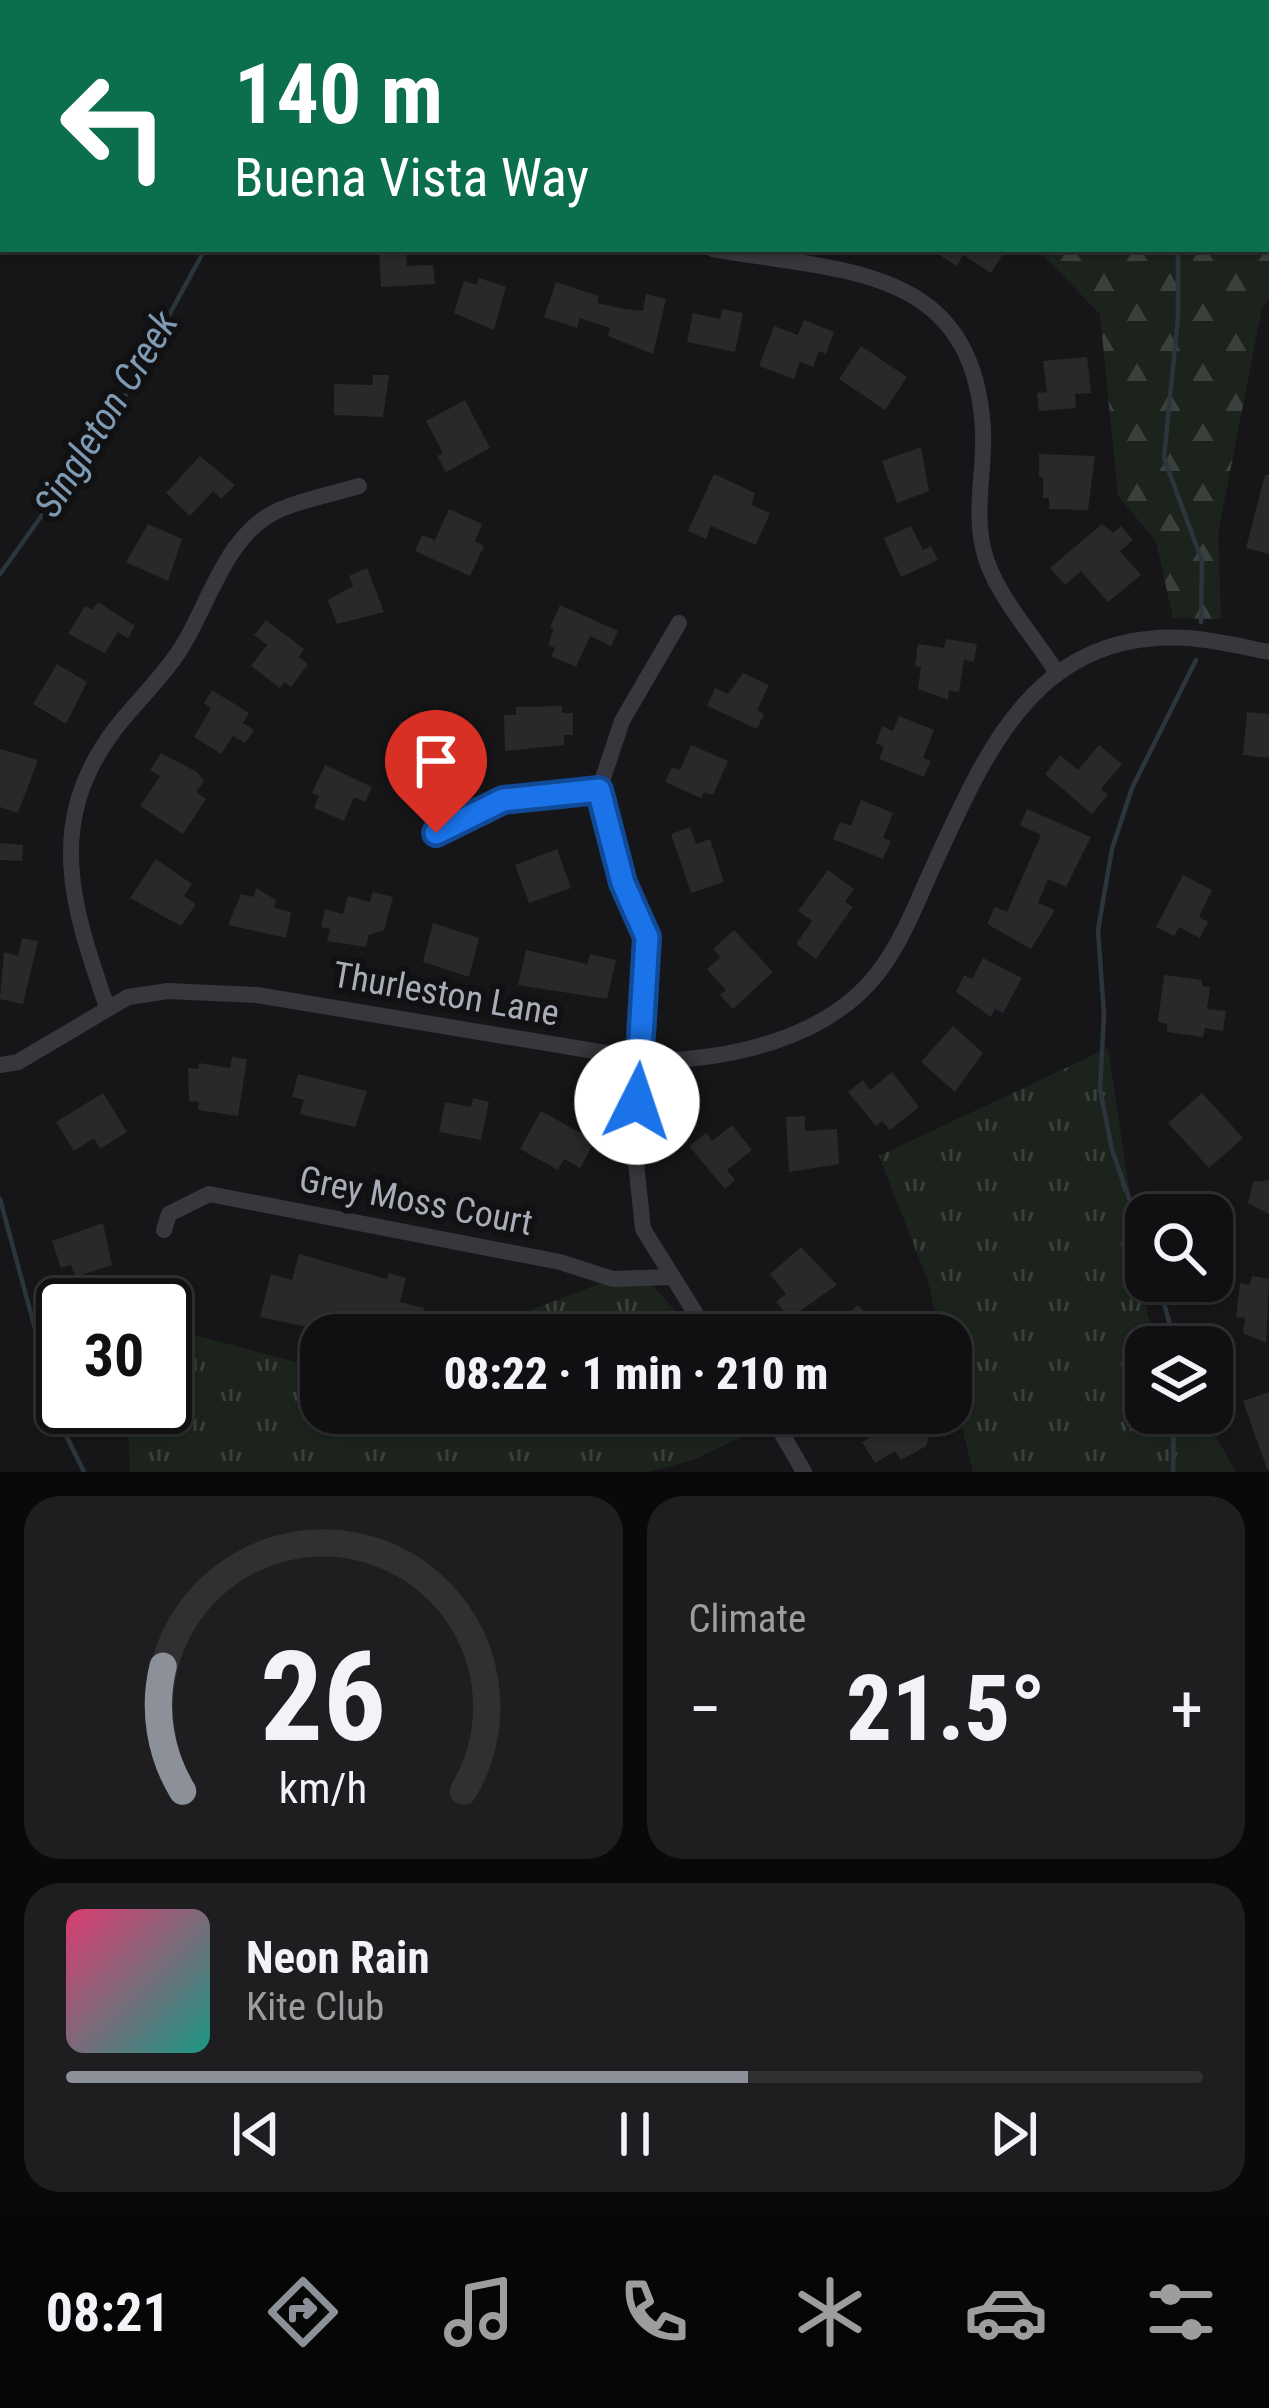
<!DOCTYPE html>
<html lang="en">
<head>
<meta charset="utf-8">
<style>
	body { margin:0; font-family:"Roboto Condensed",sans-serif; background:#1e1e20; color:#f1f3f6; height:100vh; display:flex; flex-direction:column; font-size:45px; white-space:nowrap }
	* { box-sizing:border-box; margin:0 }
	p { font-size:39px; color:#9c9d9f }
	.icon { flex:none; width:66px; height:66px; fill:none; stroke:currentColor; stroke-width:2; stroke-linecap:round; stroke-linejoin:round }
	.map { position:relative; height:1472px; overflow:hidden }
	.side { display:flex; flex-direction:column; gap:24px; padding:24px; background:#09090a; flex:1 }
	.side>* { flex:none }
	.guide { position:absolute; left:0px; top:0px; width:1269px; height:252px; box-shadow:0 3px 9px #0004,0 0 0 3px #303032; background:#0b6e4f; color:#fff; overflow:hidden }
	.buttons { position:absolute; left:1125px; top:1194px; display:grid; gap:24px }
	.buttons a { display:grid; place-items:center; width:108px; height:108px; border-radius:24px; background:#101012; box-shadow:0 3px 9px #0004,0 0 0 3px #303032; font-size:60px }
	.speed { position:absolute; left:36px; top:1278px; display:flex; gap:24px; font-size:60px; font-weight:700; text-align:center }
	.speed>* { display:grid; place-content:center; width:156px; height:156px; border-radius:50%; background:#101012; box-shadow:0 3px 9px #0004,0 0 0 3px #303032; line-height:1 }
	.speed .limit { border:6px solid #111; border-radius:18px; background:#fff; color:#111 }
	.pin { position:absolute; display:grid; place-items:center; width:102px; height:102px; color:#fff; margin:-123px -51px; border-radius:50% 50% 50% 0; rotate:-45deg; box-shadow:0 0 12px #0007 }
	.pin .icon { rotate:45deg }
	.me { position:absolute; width:132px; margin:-66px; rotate:4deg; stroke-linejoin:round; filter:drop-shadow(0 0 9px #0008) }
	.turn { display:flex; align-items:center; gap:42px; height:252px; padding:0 36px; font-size:54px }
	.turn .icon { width:156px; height:156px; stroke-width:2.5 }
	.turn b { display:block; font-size:84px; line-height:102px }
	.big { font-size:90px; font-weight:800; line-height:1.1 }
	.side .widget { flex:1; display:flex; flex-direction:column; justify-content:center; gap:18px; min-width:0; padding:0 42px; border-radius:36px; background:#1e1e20 }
	.side .dial { align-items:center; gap:0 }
	.dial svg { height:312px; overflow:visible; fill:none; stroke:#303032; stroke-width:7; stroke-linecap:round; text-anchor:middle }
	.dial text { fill:#f1f3f6; stroke:none }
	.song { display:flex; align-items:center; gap:36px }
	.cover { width:144px; height:144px; border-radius:18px; background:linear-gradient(135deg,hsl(340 70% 55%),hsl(170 70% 35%)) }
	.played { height:12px; border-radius:6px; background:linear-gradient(90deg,#8c9099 60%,#303032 60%) }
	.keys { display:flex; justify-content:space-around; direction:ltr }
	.heat { display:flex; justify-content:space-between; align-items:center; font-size:66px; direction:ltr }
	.side .tiles { flex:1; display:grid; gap:24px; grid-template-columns:1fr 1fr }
	.widget:last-child { grid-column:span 2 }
	.trip { position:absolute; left:300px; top:1314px; width:672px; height:120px; border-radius:36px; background:#101012; box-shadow:0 3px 9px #0004,0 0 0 3px #303032; font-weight:800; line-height:120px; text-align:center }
	.tab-bar { display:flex; height:192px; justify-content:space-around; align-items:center; background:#060607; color:#9c9d9f }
	.tab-bar .icon { width:84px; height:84px }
	.tab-bar .active { color:#8c9099 }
	.tab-bar b { font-size:54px; color:#f1f3f6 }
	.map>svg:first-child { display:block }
	.grass { fill:url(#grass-tufts) }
	.forest { fill:url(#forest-firs) }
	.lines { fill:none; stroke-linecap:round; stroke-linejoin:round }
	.stream { stroke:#2c353c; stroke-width:4.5 }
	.building { fill:#29292c }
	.minor { stroke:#37383d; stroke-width:16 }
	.route-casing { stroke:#114b97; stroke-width:30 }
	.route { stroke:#1a73e8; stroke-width:21 }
	.labels { text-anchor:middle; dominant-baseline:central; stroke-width:12; stroke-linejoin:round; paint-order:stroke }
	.street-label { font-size:36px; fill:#a8adb8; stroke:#111113 }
	.water-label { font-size:39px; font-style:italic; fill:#7f9bb3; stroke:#111113 }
</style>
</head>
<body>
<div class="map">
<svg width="1269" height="1472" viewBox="0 0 1269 1472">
	<defs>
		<pattern id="grass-tufts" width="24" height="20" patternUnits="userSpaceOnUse" patternTransform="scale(3)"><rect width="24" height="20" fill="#1c231d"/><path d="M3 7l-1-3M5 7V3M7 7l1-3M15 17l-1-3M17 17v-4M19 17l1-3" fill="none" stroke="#3a403c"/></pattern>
		<pattern id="forest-firs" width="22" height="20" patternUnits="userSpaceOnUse" patternTransform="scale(3)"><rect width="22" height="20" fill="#1c231d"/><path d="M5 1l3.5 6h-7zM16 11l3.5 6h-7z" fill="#3a403c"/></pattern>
	</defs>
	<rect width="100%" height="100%" fill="#161618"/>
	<path class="grass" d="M1108,1048L1148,1317L1165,1347H1146V1413H1202L1236,1472H973L951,1380V1335H940L928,1281L879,1156Z
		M637,1269L698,1335H464L629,1273Z
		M165,1327L321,1369V1413H749L758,1429L693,1460L649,1472H130L127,1407H165Z"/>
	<path class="forest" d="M250,0H1269V300L1262,307L1218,534L1221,619L1173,618L1156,541L1118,496L1100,314L1037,249H1266V3Z"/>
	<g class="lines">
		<path class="stream" d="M362,3L363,0
			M1196,3V0
			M1266,104L1269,106
			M1178,249V316L1164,458L1202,561L1201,622
			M0,574L118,409L205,249
			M0,1199L61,1425L84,1472
			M1146,1246L1112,1150L1100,1089L1104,1015L1098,930L1112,849L1132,788L1196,660
			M1158,1281L1176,1347
			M1173,1472L1174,1413"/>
	</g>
	<path class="building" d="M379,249H406L407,266L433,265L435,284L381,287Z
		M929,249H1006L991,273L963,255L957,266Z
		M479,278L506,287L494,330L454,313L464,281L477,285Z
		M556,282L599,296L597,303L624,309L643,311L646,294L666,299L653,354L608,336L610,328L580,318L577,328L544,317Z
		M722,309L743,313L735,352L687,342L693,313L720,319Z
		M804,320L834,332L826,354L819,351L813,367L800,362L794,379L759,366L774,326L798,335Z
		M861,346L907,377L885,410L839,379Z
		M1087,357L1091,393L1075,394L1076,408L1039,411L1037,393L1047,392L1043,361Z
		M373,375H389L383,417L334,415V384L373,385Z
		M465,400L490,448L446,472L437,456L443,453L426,421Z
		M921,447L929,491L897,503L882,461Z
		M1039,454L1095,456L1088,510L1049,509V498H1043V477H1039Z
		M200,456L235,485L221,499L213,491L190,516L166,493Z
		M714,474L755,493L751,505L770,513L756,545L711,526L706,539L688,531Z
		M1265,475H1269V554L1246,548Z
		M449,509L482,524L475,541L484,546L470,576L415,551L422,535L435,540Z
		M148,524L182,539L168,581L126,562Z
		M1102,524L1113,533L1121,526L1133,540L1120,551L1141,575L1108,602L1081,571L1065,585L1050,568Z
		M911,526L923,550L931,546L938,560L901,577L884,538Z
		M367,568L384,612L337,624L328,600L353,586L349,576Z
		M98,602L135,626L128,638L118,632L105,653L68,634L85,606L92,610Z
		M560,605L618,631L611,646L590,636L576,667L551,656L555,648L548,645L554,629L550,628Z
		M266,620L304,649L299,657L308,664L291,687L285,682L280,688L251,666L267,645L254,635Z
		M946,639L977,644L974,662L964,660L959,692L949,691L948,700L918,689L921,667L915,666L918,644L944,648Z
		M57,664L87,682L66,724L33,704Z
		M743,673L769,685L757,710L764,714L757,729L707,706L715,688L728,694Z
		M212,690L249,713L243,723L254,730L245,743L233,736L221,754L194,737L211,708L204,703Z
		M562,706V713H573V735H564V745L505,751L504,715H516V707Z
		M1247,712L1269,714V758L1243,755Z
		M442,714L451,761L433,765L431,756L406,761L399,722Z
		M899,716L934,730L923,758L931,761L924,777L879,759L884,747L876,743L882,726L893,731Z
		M691,745L728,761L713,795L704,792L701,798L665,782L672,767L680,770Z
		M1099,745L1122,764L1101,789L1108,795L1092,814L1045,774L1060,755L1078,770Z
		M0,749L38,760L18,813L0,807Z
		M161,753L197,772L204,781L196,792L206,799L183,834L140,806L160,776L150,770Z
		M325,765L372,787L365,802L354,797L344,821L314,808L319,796L312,793Z
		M861,800L893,813L883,838L891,841L883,859L833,839L840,822L851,826Z
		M1027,809L1091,837L1066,887L1048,879L1038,903L1055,910L1031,949L987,924L995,907L1007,912L1041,835L1020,825Z
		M690,827L696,844L710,839L724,882L691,893L671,834Z
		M0,843L23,845L22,861L0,860Z
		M557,849L571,888L529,903L515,865Z
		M156,859L192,884L184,896L196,904L181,926L130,898Z
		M828,870L854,889L845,902L853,907L816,959L796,944L812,921L798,911Z
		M1183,875L1212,890L1199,917L1208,922L1200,938L1179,927L1174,936L1156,927Z
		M256,888L276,900L274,908L291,912L286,938L228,925L241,894L254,897Z
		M373,892L393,897L384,930L369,935L366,947L327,941L330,929L321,927L325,909L343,914L348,896L370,902Z
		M433,923L479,938L469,977L423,962Z
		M734,930L773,972L733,1009L720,995L726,990L707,969L721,957L713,949Z
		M22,938L38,941L23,1004L0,999L4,952L18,956Z
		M526,950L587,964L590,954L616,960L607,999L518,985Z
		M983,958L1022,978L1003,1013L995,1009L991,1017L956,992L964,975L972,979Z
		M1164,975L1202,980V986L1210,987L1207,1009L1226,1011L1223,1031L1205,1028L1203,1037L1167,1032V1024L1158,1022Z
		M953,1026L983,1053L955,1092L921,1062Z
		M232,1057L247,1059L238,1116L198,1110L199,1102L189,1101L188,1068L198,1069L199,1063L230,1068Z
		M892,1072L919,1107L890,1130L882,1121L876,1126L848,1092L863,1080L870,1090Z
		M298,1074L367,1091L355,1127L300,1114L304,1100L292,1097Z
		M103,1093L127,1132L100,1149L94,1138L74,1151L56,1122Z
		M1202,1093L1243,1138L1209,1168L1168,1123Z
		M473,1098L489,1102L481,1140L439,1132L445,1102L471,1107Z
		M541,1111L595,1141L580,1168L564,1159L558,1170L520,1149Z
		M805,1116V1131L837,1129L839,1164L789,1172L786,1117Z
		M732,1125L752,1150L727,1170L735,1180L725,1189L689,1146L706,1133L712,1141Z
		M1269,1180V1214L1248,1203L1253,1182Z
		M103,1223L112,1265L75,1277L71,1265L61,1268L52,1241Z
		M801,1247L837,1285L790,1318L776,1302L786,1294L770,1274Z
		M299,1254L387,1279L389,1273L406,1278L400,1302L424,1308L417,1335H345L260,1317L271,1274L292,1280Z
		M1252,1276L1269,1279L1266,1343L1243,1333L1245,1318L1236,1317L1240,1283L1250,1285Z
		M858,1305L871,1319L864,1326L872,1335H824Z
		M1269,1392V1469H1267L1243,1401Z
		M868,1413H906L933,1424L926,1446L901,1460L895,1451L875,1463L862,1442L872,1436L865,1423Z"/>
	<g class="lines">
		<path class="minor" d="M713,249C842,272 973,264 983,429C985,469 974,508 983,548C993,593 1033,634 1057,673
			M679,623L622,721L599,790L623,883L647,937L634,1144L643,1229L709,1335
			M436,833L503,800L599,790
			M107,1007C72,906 44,823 115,729C136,702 161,679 180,650C209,605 225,534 279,510C304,499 333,494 359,486
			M0,1065L18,1062L128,997L168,991L257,995L654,1061C731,1059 826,1039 877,974C901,944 916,904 932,869C985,754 1034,629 1188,638C1215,640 1243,647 1269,652
			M164,1230L169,1214L209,1194L560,1262L613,1279L670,1277
			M770,1413L804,1472"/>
	</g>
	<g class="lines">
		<g class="route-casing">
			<path id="route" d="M436,833L503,800L599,790L623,883L647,937L637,1102"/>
		</g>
		<use href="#route" class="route"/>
	</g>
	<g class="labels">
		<g class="street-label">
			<text transform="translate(446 994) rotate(10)">Thurleston Lane</text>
			<text transform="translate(416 1201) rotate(11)">Grey Moss Court</text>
		</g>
		<g class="water-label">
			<text transform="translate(106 414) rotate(-58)">Singleton Creek</text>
		</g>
	</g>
</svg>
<div class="buttons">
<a><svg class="icon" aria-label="search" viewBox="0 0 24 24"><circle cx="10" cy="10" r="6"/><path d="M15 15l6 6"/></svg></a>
<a><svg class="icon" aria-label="layers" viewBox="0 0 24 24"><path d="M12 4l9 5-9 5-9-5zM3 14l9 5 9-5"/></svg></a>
</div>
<div class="speed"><div class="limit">30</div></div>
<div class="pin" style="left:436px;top:833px;background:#d93025"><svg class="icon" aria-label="arrive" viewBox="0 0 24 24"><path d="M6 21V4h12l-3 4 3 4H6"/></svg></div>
<svg class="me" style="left:637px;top:1102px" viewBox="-20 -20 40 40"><circle r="19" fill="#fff"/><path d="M0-13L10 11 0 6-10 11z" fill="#1a73e8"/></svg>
<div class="trip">08:22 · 1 min · 210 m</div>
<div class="guide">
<div class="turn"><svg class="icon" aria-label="left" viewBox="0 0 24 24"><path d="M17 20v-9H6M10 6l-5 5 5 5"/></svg><div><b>140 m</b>Buena Vista Way</div></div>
</div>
</div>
<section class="side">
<div class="tiles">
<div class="widget dial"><svg viewBox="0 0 100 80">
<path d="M14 69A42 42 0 1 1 86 69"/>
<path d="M14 69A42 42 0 0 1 9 37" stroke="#8c9099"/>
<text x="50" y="56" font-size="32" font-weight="700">26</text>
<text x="50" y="72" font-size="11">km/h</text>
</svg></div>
<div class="widget"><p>Climate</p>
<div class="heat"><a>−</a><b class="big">21.5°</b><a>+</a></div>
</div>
<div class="widget">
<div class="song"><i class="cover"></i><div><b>Neon Rain</b><p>Kite Club</p></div></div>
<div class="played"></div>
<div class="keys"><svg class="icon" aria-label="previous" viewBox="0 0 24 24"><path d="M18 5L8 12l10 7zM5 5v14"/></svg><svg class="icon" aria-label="pause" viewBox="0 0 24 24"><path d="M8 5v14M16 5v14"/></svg><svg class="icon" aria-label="next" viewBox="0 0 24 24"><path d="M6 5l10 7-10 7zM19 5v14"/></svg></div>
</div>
</div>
</section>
<nav class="tab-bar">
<b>08:21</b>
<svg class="icon active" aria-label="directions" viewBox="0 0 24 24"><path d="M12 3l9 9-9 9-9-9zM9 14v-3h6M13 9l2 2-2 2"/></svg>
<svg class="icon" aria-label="music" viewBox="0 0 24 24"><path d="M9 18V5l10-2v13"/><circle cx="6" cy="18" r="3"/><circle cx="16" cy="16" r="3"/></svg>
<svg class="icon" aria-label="phone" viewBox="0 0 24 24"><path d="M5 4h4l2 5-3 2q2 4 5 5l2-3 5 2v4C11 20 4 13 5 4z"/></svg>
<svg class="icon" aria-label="climate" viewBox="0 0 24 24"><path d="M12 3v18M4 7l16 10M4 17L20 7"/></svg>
<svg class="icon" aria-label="car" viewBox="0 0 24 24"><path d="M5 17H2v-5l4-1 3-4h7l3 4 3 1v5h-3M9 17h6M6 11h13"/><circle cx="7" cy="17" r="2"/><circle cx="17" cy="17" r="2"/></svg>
<svg class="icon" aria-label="filters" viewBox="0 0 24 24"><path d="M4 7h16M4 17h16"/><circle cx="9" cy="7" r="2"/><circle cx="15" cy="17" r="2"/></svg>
</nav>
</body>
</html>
